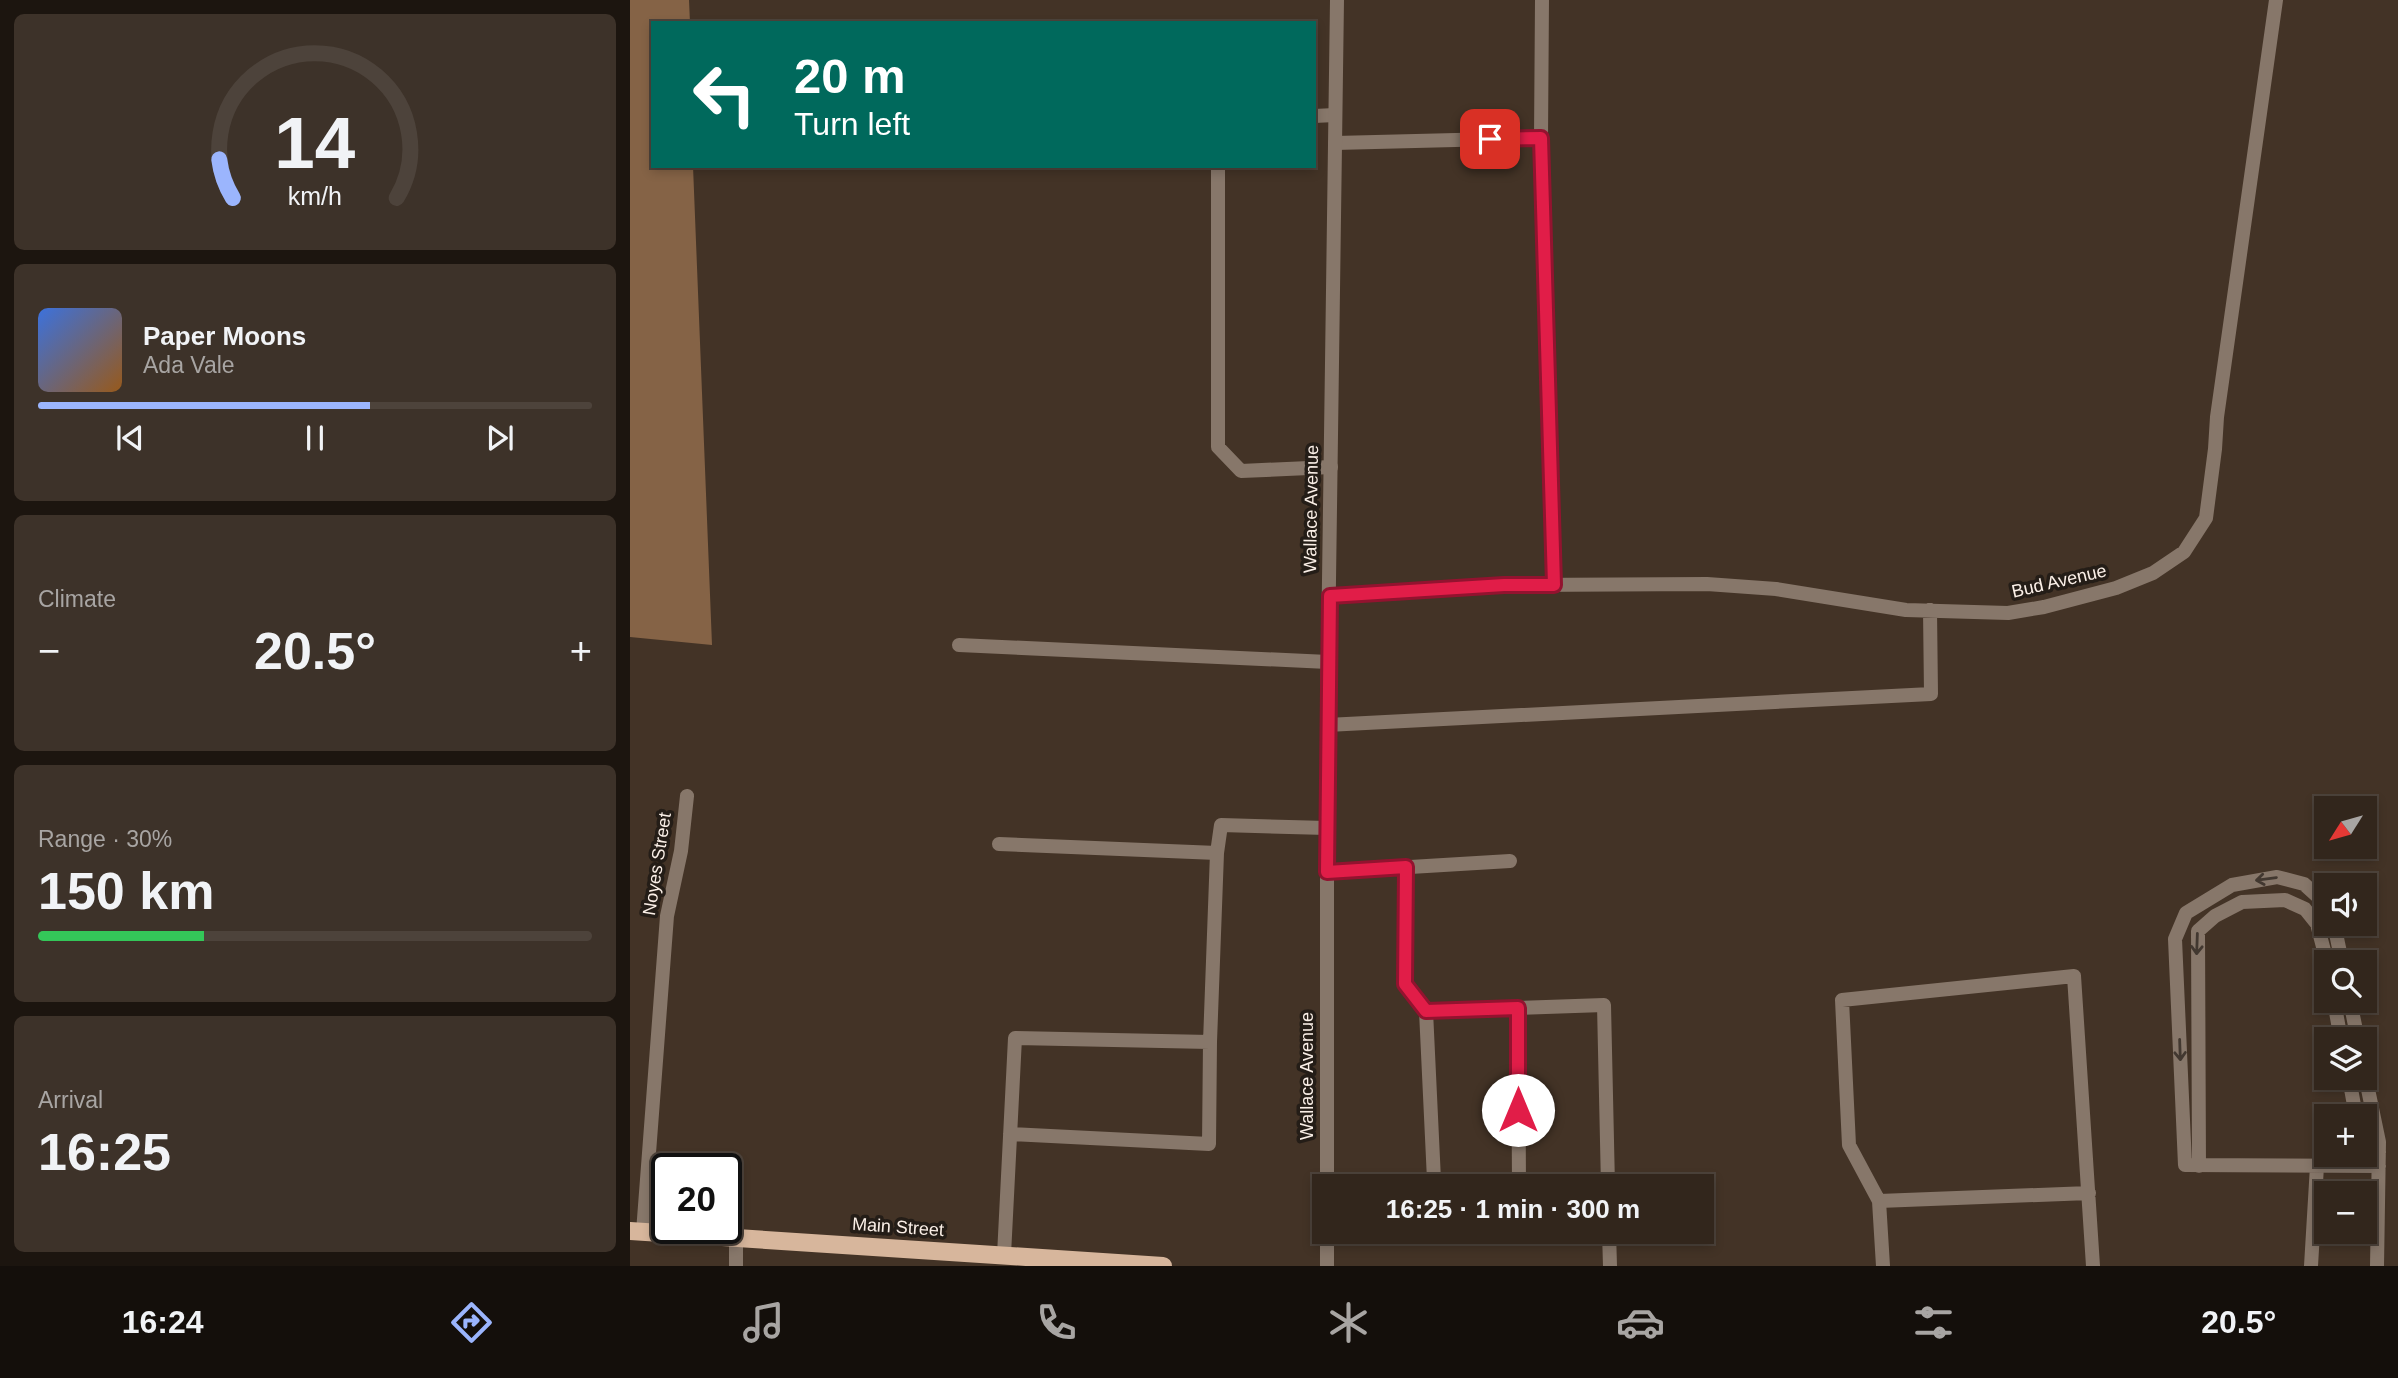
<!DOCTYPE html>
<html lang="en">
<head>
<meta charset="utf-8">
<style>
	body { margin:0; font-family:Arial,sans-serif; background:#3d3229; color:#f1f3f6; height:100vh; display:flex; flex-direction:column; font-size:26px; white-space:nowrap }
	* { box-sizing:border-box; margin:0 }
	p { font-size:23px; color:#a8a5a3 }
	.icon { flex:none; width:38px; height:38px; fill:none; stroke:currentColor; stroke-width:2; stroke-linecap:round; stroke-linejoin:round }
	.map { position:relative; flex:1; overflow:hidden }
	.details { display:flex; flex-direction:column; gap:14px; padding:14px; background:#1c150f; width:630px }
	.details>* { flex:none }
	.guide { position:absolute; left:21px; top:21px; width:665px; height:147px; border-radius:0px; box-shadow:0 4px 10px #0003,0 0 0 2px #4d433b; background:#00695c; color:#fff; overflow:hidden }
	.needle { width:46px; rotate:233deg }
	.buttons { position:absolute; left:1684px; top:796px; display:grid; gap:14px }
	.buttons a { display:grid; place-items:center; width:63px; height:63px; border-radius:0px; background:#32261c; box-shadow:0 4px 10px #0003,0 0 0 2px #4d433b; font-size:35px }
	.speed { position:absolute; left:21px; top:1153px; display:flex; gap:14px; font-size:35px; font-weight:700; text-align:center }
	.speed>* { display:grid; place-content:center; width:91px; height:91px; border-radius:50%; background:#32261c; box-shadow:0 4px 10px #0003,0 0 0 2px #4d433b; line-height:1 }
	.speed .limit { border:4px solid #111; border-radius:10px; background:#fff; color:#111 }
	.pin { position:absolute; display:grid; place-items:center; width:60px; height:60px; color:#fff; margin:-30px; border-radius:14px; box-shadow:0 4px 10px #0006 }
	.me { position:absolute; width:77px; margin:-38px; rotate:0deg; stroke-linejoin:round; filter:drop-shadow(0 0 5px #0008) }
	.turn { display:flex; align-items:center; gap:24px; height:147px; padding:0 28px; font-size:32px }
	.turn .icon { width:91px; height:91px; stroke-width:2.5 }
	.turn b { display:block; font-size:49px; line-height:60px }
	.big { font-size:52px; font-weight:700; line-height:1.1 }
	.details .tile { flex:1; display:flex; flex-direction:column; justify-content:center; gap:10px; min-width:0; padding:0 24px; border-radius:10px; background:#3d3229 }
	.details .dial { align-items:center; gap:0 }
	.dial svg { height:182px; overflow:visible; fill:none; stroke:#4d433b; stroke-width:7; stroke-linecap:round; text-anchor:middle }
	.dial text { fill:#f1f3f6; stroke:none }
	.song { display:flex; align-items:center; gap:21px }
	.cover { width:84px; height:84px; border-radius:10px; background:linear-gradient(135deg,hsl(220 70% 55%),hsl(30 70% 35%)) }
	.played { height:7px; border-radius:4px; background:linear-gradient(90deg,#9bb5fd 60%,#4d433b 60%) }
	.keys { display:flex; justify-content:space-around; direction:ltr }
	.heat { display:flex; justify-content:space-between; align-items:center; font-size:38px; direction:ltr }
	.charge { height:10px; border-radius:5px; background:linear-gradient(90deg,#34c759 30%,#4d433b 0) }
	.trip { position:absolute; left:682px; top:1174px; width:402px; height:70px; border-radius:0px; background:#32261c; box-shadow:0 4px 10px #0003,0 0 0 2px #4d433b; font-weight:700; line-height:70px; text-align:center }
	.tab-bar { display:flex; height:112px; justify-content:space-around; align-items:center; background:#140f0b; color:#a8a5a3 }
	.tab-bar .icon { width:49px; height:49px }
	.tab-bar .current { color:#9bb5fd }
	.tab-bar b { font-size:32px; color:#f1f3f6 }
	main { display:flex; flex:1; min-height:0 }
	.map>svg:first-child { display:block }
	.forest { fill:#856346 }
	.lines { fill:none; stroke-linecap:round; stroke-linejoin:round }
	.lane { stroke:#87776a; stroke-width:14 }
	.street { stroke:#87776a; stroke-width:14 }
	.primary { stroke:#d7b69c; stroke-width:18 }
	.oneway { stroke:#423830 }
	.route-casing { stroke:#92132f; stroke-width:18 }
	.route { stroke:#e11d48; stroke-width:12 }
	.labels { text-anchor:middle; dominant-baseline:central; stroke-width:7; stroke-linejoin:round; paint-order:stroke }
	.street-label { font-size:18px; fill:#faefe7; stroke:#241d17 }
</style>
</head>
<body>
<main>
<section class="details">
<div class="tile dial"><svg viewBox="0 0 100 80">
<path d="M14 69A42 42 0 1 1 86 69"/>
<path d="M14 69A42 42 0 0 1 8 52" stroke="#9bb5fd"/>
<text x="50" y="56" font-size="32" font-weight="700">14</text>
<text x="50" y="72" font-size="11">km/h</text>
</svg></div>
<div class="tile">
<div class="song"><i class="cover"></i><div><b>Paper Moons</b><p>Ada Vale</p></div></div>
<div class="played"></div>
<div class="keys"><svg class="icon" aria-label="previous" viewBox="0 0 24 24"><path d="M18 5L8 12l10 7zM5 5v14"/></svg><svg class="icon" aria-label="pause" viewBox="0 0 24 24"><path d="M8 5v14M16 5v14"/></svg><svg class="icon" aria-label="next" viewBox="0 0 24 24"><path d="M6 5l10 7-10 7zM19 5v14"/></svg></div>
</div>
<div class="tile"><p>Climate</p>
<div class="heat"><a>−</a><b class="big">20.5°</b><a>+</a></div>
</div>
<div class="tile"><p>Range · 30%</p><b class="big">150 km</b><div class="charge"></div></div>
<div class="tile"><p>Arrival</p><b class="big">16:25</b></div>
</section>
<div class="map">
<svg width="1768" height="1266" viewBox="0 0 1768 1266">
	<rect width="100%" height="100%" fill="#433326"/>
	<path class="forest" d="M0,0H59L60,23H23V166H63L82,645L0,637Z"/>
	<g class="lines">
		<path class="lane" d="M912,0L911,138L924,585
			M684,116L705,115
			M705,143L911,138
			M588,166V447L611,471L701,467
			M700,596L874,585L1077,584L1146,589L1276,610L1378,613L1414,607L1486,588L1523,573L1554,552L1576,518L1585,449L1587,417L1646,0
			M329,645L698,662
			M697,725L1301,694L1300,610
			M369,844L587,853
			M776,867L775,984L796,1011L974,1005L978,1186
			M697,872L880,861
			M1696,904L1674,884L1647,877L1602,885L1556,913L1545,939L1555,1165L1749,1166
			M1704,924L1712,962
			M1704,1001L1711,1040
			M1720,1001L1728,1040
			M888,1008L889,1186
			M796,1011L804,1180L807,1186
			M1734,1070L1749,1142L1747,1266
			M1719,1078L1726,1116
			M380,1134L579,1144L580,1042
			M1734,1134L1749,1152
			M1569,1166L1568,931L1585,916L1612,902L1655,900L1675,909L1687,924L1697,962
			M978,1179L1077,1180
			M1249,1201L1459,1193
			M979,1232L980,1266
			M106,1238V1266
			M374,1255L385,1038L580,1042L587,853L591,825L697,828
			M1253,1266L1249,1201L1219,1145L1212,1000L1444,976L1463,1266
			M1681,1266L1687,1166"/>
		<path class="street" d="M697,1186V725L707,0
			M13,1232L37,916L51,851L57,796
			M697,1266V1232"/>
		<path class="primary" d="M0,1231L533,1266"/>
	</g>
	<defs><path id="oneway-shaft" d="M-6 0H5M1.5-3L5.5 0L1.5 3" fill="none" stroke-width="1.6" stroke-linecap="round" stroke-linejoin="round" transform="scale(1.75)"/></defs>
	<g class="oneway">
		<use href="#oneway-shaft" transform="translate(1636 879) rotate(172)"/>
		<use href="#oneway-shaft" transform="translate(1567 944) rotate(92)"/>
		<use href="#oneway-shaft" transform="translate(1550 1050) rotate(88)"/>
	</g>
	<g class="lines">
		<g class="route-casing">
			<path id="route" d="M860,139L911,138L924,585H874L700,596L697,872L776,867L775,984L796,1011L888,1008V1110"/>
		</g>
		<use href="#route" class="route"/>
	</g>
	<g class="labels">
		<g class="street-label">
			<text transform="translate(681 509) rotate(-89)">Wallace Avenue</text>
			<text transform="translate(1429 581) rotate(-13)">Bud Avenue</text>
			<text transform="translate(27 864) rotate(-81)">Noyes Street</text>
			<text transform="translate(677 1076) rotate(-90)">Wallace Avenue</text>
			<text transform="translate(268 1227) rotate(4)">Main Street</text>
		</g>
	</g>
</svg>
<div class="buttons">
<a><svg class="needle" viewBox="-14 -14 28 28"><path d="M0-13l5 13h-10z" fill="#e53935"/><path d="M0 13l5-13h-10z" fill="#a8a5a3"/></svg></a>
<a><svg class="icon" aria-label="sound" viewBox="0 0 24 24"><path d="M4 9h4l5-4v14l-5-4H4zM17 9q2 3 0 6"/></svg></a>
<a><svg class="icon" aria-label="search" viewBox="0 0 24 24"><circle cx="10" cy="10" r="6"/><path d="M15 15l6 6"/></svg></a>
<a><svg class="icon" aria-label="layers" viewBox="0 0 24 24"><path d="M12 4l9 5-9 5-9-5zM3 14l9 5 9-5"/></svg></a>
<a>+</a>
<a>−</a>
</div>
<div class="speed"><div class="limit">20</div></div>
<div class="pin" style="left:860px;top:139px;background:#d93025"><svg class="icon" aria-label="arrive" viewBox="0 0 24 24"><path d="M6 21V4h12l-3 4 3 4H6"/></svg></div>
<svg class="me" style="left:888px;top:1110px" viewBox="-20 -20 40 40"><circle r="19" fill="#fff"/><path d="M0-13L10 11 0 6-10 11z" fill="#e11d48"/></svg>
<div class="trip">16:25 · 1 min · 300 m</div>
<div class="guide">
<div class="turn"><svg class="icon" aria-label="left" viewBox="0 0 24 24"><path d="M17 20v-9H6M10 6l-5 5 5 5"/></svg><div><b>20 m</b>Turn left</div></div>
</div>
</div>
</main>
<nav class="tab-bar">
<b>16:24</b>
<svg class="icon current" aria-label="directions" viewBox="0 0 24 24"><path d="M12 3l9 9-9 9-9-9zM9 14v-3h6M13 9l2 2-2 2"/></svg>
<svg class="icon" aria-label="music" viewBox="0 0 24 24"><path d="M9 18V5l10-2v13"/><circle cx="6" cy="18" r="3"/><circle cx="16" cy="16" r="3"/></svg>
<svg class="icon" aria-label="phone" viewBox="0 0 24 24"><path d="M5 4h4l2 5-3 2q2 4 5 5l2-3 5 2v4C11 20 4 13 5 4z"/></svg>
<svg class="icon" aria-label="climate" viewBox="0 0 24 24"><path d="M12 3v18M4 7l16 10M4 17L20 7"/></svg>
<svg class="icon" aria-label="car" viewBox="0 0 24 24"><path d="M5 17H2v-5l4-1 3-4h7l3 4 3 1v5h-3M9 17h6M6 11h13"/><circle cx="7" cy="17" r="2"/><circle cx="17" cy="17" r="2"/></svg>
<svg class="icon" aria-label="filters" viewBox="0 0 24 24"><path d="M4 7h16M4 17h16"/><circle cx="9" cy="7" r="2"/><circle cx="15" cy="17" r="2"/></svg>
<b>20.5°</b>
</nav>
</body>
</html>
